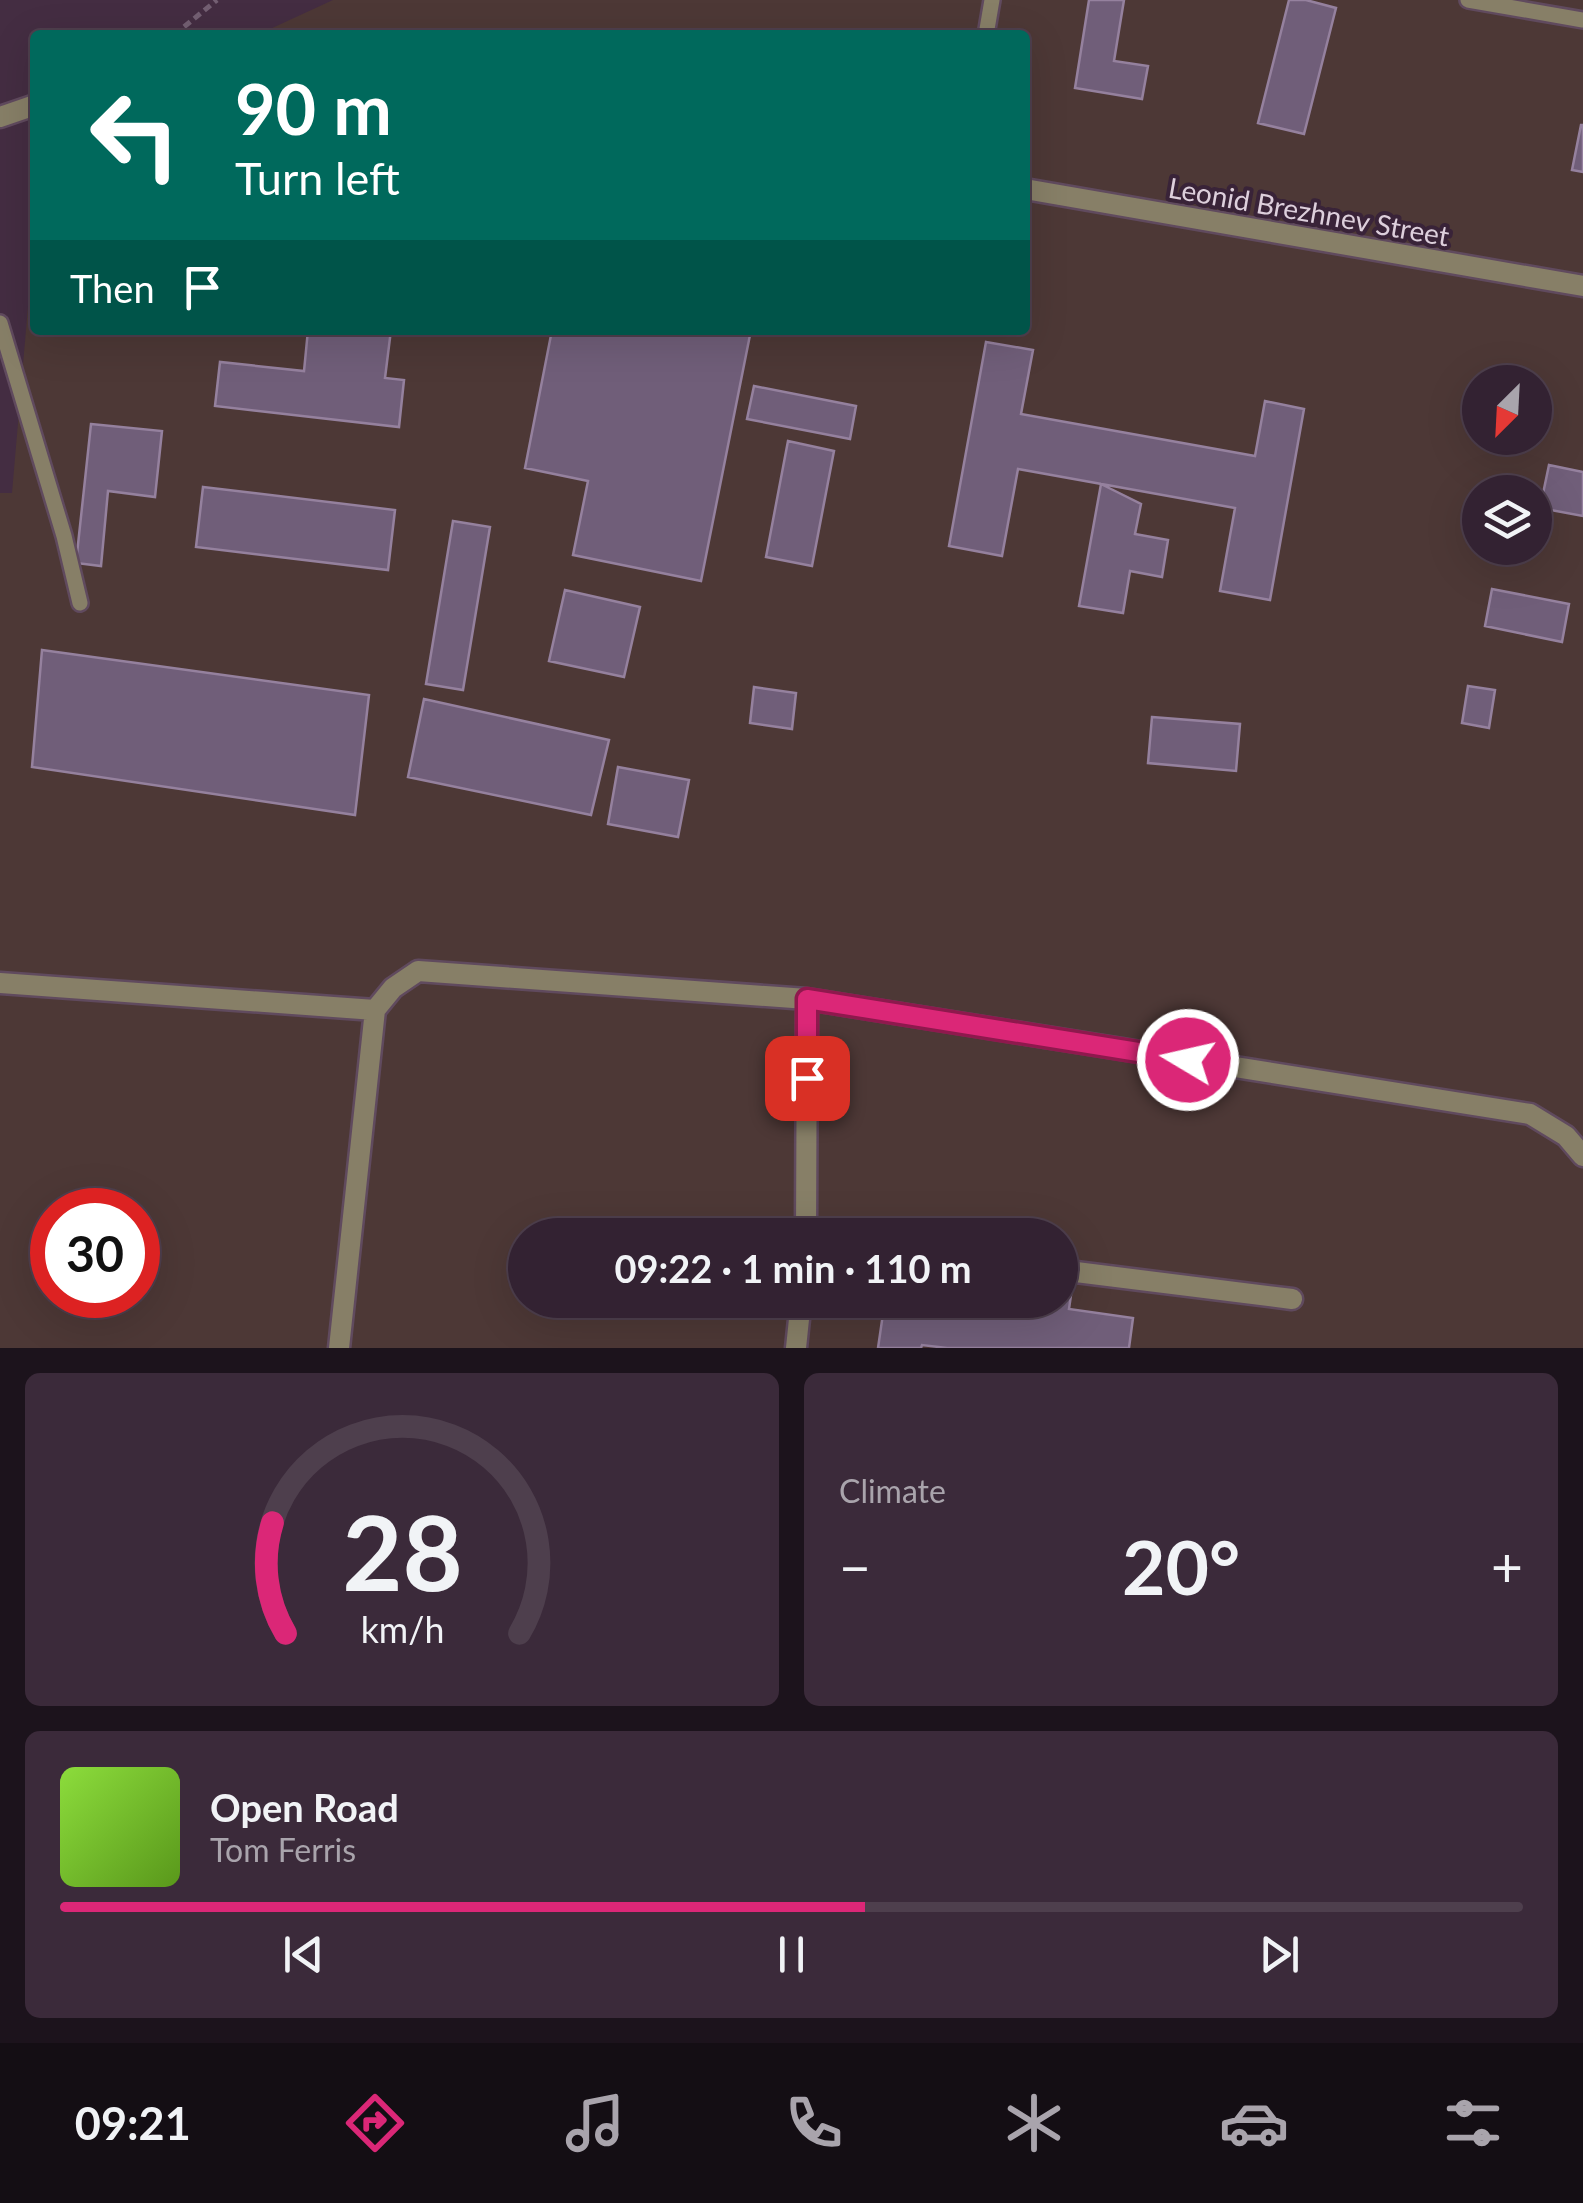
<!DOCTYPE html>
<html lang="en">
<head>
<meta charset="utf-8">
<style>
	body { margin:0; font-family:Lato,sans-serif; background:#3b2a3a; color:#f1f3f6; height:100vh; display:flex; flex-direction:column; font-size:38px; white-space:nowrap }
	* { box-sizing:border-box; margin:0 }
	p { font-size:32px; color:#a9a4ac }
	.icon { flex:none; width:55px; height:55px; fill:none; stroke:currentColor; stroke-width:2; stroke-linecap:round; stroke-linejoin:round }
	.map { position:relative; height:1348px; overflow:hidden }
	.sheet { display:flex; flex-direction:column; gap:25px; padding:25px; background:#1c131c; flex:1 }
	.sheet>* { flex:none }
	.guide { position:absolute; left:30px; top:30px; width:1000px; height:305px; border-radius:10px; box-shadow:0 10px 40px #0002,0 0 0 2px #4e3f4d; background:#00695c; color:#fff; overflow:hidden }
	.needle { width:65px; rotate:204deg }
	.tools { position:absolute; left:1462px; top:365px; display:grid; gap:20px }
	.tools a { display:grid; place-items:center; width:90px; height:90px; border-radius:50%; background:#332232; box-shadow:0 10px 40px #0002,0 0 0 2px #4e3f4d; font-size:50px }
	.speed { position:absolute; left:30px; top:1188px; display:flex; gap:20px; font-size:50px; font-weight:700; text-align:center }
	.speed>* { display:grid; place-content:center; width:130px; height:130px; border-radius:50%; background:#332232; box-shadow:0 10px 40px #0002,0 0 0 2px #4e3f4d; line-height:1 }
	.speed .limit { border:15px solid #d22; background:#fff; color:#111 }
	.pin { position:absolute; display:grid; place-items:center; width:85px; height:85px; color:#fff; margin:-42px; border-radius:20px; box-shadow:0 5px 15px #0006 }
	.me { position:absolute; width:110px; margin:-55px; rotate:279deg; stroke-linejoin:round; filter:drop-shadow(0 0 8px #0008) }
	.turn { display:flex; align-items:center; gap:35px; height:210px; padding:0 40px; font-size:45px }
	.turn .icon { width:130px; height:130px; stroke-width:2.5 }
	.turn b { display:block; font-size:70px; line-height:85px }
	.then { display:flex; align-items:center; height:95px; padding:0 40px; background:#0003; gap:20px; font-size:38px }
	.big { font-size:75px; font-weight:700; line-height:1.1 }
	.sheet .widget { flex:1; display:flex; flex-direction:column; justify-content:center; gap:15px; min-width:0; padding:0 35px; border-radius:15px; background:#3b2a3a }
	.sheet .dial { align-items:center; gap:0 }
	.dial svg { height:260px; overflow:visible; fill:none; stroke:#4e3f4d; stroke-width:7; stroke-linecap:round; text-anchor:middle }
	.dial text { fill:#f1f3f6; stroke:none }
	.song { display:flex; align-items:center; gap:30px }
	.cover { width:120px; height:120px; border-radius:15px; background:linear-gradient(135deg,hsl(90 70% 55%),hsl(90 70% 35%)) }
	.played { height:10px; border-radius:5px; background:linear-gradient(90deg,#db2777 55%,#4e3f4d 55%) }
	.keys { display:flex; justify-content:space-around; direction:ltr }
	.heat { display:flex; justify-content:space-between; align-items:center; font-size:55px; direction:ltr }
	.sheet .tiles { flex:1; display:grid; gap:25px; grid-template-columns:1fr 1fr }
	.widget:last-child { grid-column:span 2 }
	.trip { position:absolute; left:508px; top:1218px; width:570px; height:100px; border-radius:50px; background:#332232; box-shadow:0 10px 40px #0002,0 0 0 2px #4e3f4d; font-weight:700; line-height:100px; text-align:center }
	.dock { display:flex; height:160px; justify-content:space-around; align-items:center; background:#140e14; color:#a9a4ac }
	.dock .icon { width:70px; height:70px }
	.dock .selected { color:#db2777 }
	.dock b { font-size:45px; color:#f1f3f6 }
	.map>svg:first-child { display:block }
	.commercial { fill:#4d3836; fill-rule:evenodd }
	.building { fill:#705e79; stroke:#95819e; stroke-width:2.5 }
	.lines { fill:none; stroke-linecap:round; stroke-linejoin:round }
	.service-casing { stroke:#604a5e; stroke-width:20 }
	.minor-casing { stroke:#604a5e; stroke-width:25 }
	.path { stroke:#735f72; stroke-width:5; stroke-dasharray:8 5; stroke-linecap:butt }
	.service { stroke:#877f67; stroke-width:15 }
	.minor { stroke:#877f67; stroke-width:20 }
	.route-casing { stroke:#8e194d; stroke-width:25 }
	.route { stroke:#db2777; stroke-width:18 }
	.labels { text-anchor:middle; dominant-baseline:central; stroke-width:8; stroke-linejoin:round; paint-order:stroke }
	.street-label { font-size:28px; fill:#ddcfdc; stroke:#392338 }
</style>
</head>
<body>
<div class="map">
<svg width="1583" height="1348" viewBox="0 0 1583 1348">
	<rect width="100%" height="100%" fill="#442d42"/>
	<path class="commercial" d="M333,0H1583V1348H0V493H12L35,225V330H1025V35H257ZM1480,382H1535V438H1480ZM1480,492H1535V548H1480ZM52,1210H138V1295H52ZM525,1235H1060V1300H525Z"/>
	<path class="building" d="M1089,0H1124L1114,61L1148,66L1142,99L1075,88Z
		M1289,0H1306L1336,8L1304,134L1258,123Z
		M1581,125H1583V172L1572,170Z
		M308,330H391L385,378L404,380L399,427L215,406L220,362L304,371Z
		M552,330H751L701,581L573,555L588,481L525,468Z
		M986,342L1033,350L1021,414L1255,456L1265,401L1304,409L1270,600L1220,591L1235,508L1018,469L1002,556L949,546Z
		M754,386L856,406L850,439L747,419Z
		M91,424L162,431L155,497L108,491L101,566L76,563Z
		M788,441L834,451L812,566L766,557Z
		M1549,465L1583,472V516L1540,508Z
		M1101,484L1141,504L1135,534L1168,540L1162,577L1130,571L1123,613L1079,606Z
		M203,487L395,510L388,570L196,547Z
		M453,521L490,527L463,690L426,684Z
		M1492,589L1569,604L1562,642L1485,626Z
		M565,590L640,607L624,677L549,661Z
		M42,650L369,695L355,815L32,767Z
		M1468,686L1495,690L1489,728L1462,723Z
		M754,687L796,693L792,729L750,723Z
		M424,699L609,740L591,815L408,777Z
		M1152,717L1240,724L1236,771L1148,763Z
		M618,767L689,780L678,837L608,824Z
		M1060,1293L1071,1295L1069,1309L1133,1318L1129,1348H947L922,1345L921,1348H878L885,1300H929L960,1304V1300H1060Z"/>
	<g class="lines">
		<g class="service-casing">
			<path id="service" d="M1468,0L1583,20
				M986,35L992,0
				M0,323L64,536L80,603"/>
		</g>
		<g class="minor-casing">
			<path id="minor" d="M0,117L35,105
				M1025,189L1583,286
				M0,983L375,1010L393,988L418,971L807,999L1530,1114L1566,1136L1583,1156
				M806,1235L807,999
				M1060,1270L1292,1299
				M339,1348L375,1010
				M796,1348L801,1300"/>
		</g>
		<path class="path" d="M174,35L217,0"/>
		<use href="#service" class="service"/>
		<use href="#minor" class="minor"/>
	</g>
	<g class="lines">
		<g class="route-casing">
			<path id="route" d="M807,1078V999L1188,1060"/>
		</g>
		<use href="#route" class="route"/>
	</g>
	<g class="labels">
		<g class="street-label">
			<text transform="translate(1309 211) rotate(10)">Leonid Brezhnev Street</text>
		</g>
	</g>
</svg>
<div class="tools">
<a><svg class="needle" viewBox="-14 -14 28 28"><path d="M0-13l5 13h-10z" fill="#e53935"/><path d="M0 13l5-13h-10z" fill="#a9a4ac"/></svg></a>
<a><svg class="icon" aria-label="layers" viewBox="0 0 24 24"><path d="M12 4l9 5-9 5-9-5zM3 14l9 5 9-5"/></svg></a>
</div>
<div class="speed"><div class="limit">30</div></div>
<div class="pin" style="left:807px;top:1078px;background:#d93025"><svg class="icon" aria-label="arrive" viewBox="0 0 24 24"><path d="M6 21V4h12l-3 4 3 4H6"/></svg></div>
<svg class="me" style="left:1188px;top:1060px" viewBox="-20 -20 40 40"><circle r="17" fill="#db2777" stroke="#fff" stroke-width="3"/><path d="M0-11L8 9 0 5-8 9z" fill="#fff"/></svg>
<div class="trip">09:22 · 1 min · 110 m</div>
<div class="guide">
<div class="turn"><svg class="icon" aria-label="left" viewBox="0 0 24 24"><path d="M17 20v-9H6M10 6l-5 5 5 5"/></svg><div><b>90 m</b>Turn left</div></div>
<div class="then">Then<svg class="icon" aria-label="arrive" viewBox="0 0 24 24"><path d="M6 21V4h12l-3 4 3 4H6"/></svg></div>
</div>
</div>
<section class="sheet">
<div class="tiles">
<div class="widget dial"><svg viewBox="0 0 100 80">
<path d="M14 69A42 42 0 1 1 86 69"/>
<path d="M14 69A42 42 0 0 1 10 35" stroke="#db2777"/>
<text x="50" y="56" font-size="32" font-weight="700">28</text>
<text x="50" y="72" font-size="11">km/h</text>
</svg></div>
<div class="widget"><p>Climate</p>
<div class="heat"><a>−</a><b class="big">20°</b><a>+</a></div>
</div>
<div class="widget">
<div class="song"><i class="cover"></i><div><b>Open Road</b><p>Tom Ferris</p></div></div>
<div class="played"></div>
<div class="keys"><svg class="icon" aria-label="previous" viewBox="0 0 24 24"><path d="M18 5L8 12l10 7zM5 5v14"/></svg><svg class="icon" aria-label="pause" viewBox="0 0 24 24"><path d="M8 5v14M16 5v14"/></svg><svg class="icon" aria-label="next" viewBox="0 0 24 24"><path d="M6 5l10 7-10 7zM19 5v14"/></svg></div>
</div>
</div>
</section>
<nav class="dock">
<b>09:21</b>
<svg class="icon selected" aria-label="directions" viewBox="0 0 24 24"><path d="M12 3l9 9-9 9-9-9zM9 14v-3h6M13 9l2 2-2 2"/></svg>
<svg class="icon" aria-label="music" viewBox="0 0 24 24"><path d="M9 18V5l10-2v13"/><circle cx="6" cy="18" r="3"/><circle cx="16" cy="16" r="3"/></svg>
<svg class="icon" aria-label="phone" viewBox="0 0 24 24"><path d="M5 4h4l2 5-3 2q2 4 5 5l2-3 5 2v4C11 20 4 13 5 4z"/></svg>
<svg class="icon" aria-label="climate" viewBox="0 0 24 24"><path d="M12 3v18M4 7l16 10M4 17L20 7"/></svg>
<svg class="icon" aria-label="car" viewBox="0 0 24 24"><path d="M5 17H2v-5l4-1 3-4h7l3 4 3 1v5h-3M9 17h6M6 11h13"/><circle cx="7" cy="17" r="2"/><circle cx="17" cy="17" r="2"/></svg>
<svg class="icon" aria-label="filters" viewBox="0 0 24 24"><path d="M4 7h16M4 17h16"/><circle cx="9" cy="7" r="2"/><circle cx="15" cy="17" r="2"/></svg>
</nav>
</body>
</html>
